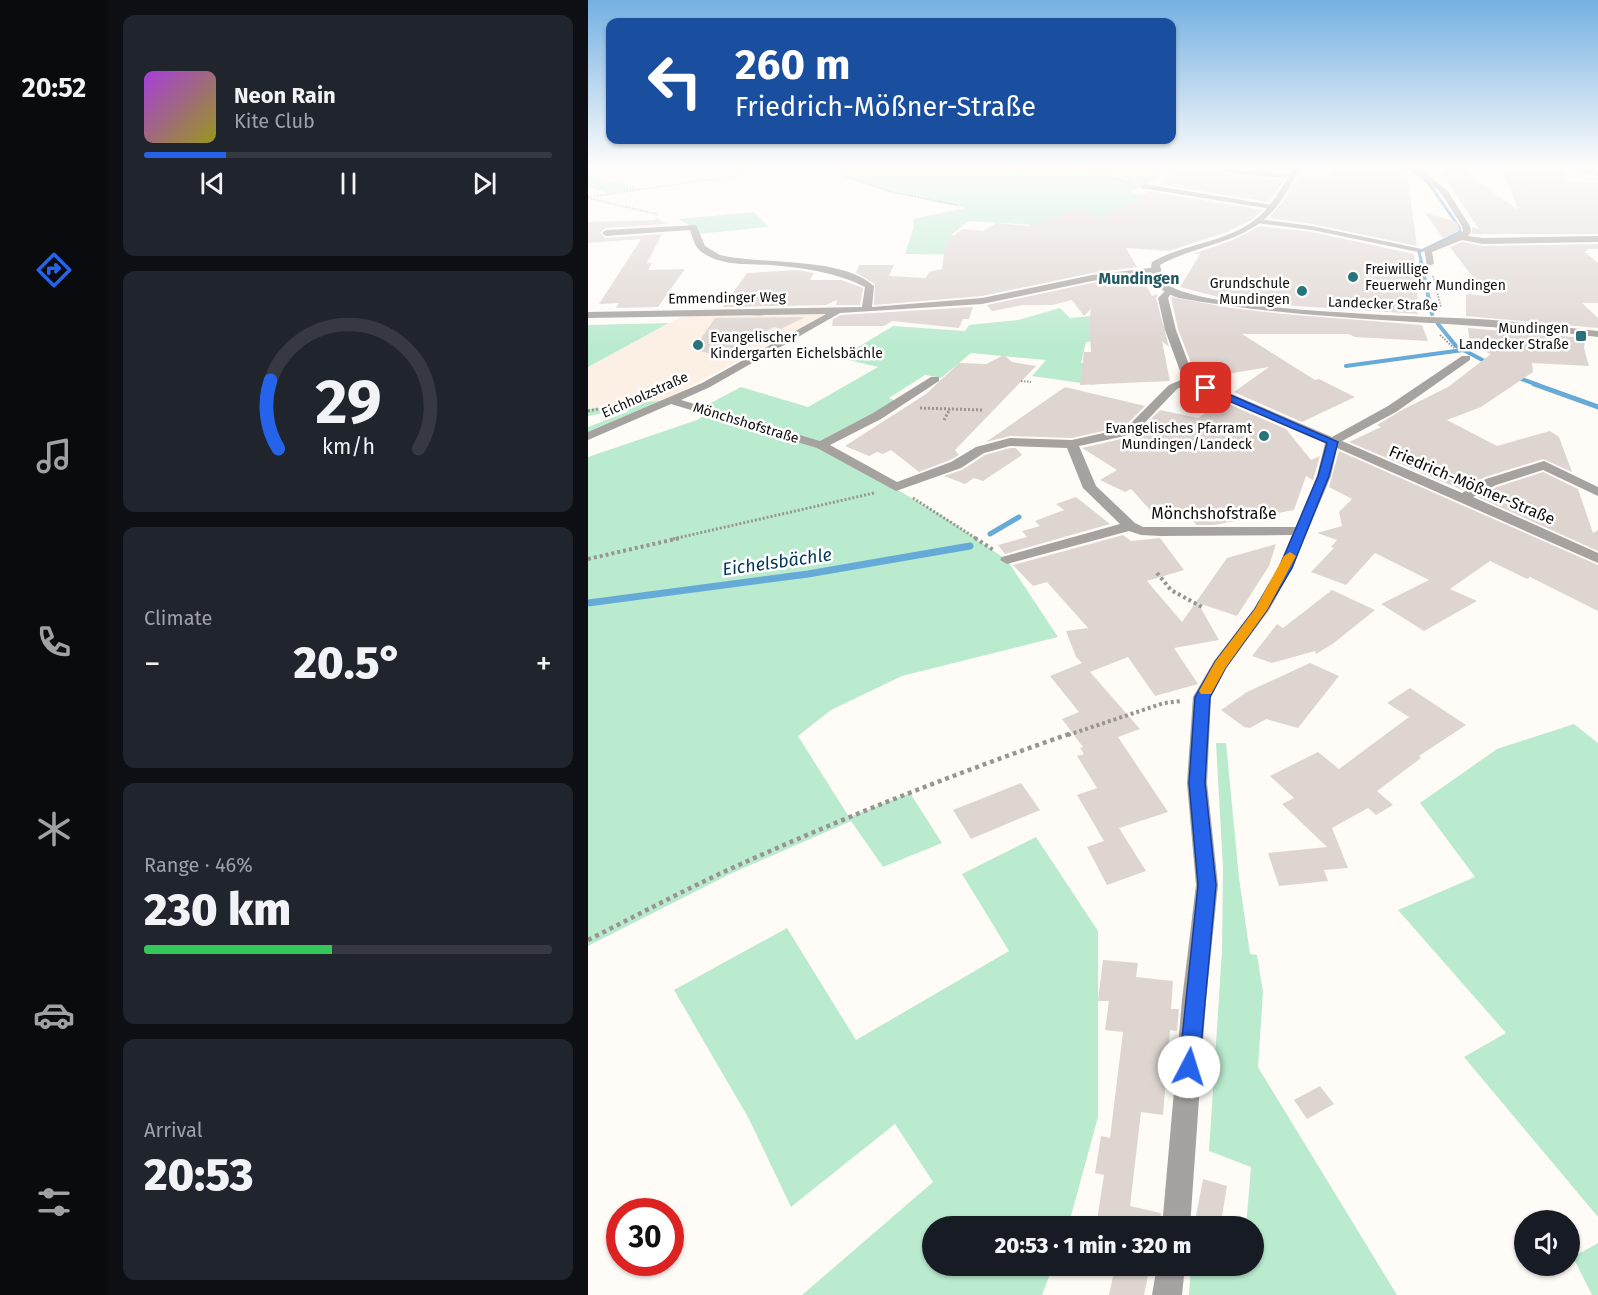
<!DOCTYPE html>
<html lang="en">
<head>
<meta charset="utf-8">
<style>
	body { margin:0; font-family:"Fira Sans",sans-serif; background:#20242c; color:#f1f3f6; height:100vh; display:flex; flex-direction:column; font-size:22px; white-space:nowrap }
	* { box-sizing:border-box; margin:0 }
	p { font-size:20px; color:#9ea1a6 }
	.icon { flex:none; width:33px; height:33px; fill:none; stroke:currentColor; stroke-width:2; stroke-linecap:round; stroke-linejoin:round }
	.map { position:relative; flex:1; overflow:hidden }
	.side { display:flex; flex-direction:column; gap:15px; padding:15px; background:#0d0f14; width:480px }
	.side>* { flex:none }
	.guide { position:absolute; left:18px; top:18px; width:570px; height:126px; border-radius:12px; box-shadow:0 2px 4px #0004; background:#1a4fa0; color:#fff; overflow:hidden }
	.fabs { position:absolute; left:926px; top:1210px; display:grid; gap:12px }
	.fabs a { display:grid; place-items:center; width:66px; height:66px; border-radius:50%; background:#171b24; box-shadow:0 2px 4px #0004; font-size:30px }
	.speed { position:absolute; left:18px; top:1198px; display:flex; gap:12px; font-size:30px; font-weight:700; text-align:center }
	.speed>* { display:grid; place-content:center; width:78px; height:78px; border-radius:50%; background:#171b24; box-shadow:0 2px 4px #0004; line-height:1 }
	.speed .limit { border:9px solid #d22; background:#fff; color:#111 }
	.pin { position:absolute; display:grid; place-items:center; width:51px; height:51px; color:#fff; margin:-26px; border-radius:12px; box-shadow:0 3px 9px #0006 }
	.me { position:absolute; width:66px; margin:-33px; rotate:5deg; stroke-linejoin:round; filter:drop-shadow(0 0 4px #0008) }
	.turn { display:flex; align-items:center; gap:21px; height:126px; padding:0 30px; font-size:27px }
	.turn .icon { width:78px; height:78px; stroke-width:2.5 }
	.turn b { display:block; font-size:42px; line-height:51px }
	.big { font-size:45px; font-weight:800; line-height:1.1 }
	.side .widget { flex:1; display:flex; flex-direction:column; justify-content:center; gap:9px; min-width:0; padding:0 21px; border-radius:12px; background:#20242c }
	.side .dial { align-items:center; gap:0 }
	.dial svg { height:156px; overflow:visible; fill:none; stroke:#363941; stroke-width:7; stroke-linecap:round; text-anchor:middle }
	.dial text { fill:#f1f3f6; stroke:none }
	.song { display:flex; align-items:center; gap:18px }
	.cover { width:72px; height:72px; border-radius:9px; background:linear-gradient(135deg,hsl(280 70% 55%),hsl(60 70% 35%)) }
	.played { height:6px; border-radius:3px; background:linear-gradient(90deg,#2563eb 20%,#363941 20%) }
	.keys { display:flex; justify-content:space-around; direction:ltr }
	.heat { display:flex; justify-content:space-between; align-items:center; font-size:33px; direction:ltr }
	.charge { height:9px; border-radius:4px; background:linear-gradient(90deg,#34c759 46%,#363941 0) }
	.trip { position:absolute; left:334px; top:1216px; width:342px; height:60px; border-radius:30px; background:#171b24; box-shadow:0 2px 4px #0004; font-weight:800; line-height:60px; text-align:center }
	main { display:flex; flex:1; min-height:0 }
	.tab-bar { display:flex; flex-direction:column; width:108px; justify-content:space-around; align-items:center; background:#090b0e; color:#9ea1a6 }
	.tab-bar .icon { width:42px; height:42px }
	.tab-bar .on { color:#2563eb }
	.tab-bar b { font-size:27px; color:#f1f3f6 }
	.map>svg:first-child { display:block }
	.built { fill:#fcefe3 }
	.green { fill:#baebcf }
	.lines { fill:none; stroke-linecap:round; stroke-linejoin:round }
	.stream-far3 { stroke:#66aad8; stroke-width:3 }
	.stream-far2 { stroke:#66aad8; stroke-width:4 }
	.stream-far1 { stroke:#66aad8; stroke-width:5 }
	.stream { stroke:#66aad8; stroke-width:7 }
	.building { fill:#ded5d1 }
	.path-far4 { stroke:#989592; stroke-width:1.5; stroke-dasharray:1.5 1.5; stroke-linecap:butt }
	.path-far3 { stroke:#989592; stroke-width:2; stroke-dasharray:1.5 1.5; stroke-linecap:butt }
	.path-far2 { stroke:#989592; stroke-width:3; stroke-dasharray:2 2; stroke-linecap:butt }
	.path-far1 { stroke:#989592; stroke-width:4; stroke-dasharray:3 3; stroke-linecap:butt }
	.path { stroke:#989592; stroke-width:4.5; stroke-dasharray:4 4; stroke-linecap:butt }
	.minor { fill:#a6a2a0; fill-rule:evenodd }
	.tertiary { fill:#a6a2a0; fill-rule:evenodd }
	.route { fill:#2563eb; stroke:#184099; stroke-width:1.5 }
	.slow { fill:#f59e0b }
	.poi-dot { fill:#29737a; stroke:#fff; stroke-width:2 }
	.labels { text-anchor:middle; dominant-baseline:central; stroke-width:5; stroke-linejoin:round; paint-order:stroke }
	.far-poi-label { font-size:14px; fill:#0f0d0b; stroke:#fff; text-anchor:end }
	.far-street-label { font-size:14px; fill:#0f0d0b; stroke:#fff }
	.far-quarter-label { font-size:16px; font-weight:bold; fill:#215b61; stroke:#fff }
	.street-label { font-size:16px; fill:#0f0d0b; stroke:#fff }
	.water-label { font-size:18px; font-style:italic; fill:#003958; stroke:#fff }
</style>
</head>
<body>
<main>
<nav class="tab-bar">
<b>20:52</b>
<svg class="icon on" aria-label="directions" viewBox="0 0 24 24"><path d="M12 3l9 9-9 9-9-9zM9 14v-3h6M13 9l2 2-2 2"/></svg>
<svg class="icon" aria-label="music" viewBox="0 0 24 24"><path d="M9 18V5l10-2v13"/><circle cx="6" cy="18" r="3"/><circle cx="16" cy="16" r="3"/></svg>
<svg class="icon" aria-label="phone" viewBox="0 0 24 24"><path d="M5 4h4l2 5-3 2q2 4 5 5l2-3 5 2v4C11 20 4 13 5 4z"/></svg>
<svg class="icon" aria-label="climate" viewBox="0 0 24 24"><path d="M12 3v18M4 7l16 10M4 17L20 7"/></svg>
<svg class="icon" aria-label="car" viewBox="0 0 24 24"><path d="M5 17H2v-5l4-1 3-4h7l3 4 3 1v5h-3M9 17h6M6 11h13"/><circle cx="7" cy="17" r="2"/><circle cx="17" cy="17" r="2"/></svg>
<svg class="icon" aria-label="filters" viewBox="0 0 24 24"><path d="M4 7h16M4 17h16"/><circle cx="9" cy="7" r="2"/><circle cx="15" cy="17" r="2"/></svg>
</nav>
<section class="side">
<div class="widget">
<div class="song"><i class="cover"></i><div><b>Neon Rain</b><p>Kite Club</p></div></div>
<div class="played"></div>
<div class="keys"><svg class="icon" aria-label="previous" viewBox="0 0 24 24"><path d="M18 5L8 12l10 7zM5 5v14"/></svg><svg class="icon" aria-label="pause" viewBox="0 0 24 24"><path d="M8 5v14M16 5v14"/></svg><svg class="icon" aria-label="next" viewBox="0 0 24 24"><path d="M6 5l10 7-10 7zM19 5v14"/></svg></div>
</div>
<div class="widget dial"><svg viewBox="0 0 100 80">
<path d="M14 69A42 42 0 1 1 86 69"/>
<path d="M14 69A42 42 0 0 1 10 34" stroke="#2563eb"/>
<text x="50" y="56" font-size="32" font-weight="700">29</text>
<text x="50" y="72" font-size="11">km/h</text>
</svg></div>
<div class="widget"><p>Climate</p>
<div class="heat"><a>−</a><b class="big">20.5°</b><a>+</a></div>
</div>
<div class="widget"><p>Range · 46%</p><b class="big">230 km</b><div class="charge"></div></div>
<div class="widget"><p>Arrival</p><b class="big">20:53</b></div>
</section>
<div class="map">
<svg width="1010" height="1295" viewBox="0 0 1010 1295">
	<rect width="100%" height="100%" fill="#fffbf7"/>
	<path class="built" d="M243,311L77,400L0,409V367L100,313Z"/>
	<path class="green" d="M229,167H648L641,171L605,178L577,174L542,192L592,205L461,226L381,221L363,235L401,242L405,255L317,254L326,226L325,219L377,208L303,192Z
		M0,174L52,189L20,193L0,187Z
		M166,212L181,227L109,234L105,227L90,219Z
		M472,308L482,318L513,315L518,326H576L578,337L498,342L493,363L505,365L507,385L444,376L458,360L383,353L353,378L337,375L301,398L308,401L229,443L356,517L419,560L470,637L314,676L243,710L210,736L261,817L322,793L354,843L295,867L263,821L142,874L0,946V457L109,420L124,410L115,407L153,387L220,407L290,367L252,358L305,326L377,331L381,325L430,320Z
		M81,323L0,367V325Z
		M77,400L0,434V427L42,411H25L0,416V409Z
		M986,724L1010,743V1217L876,1057L918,1033L810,910L887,877L832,803L909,749Z
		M628,743H638L651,878L662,954L669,955L675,992L670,1067L809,1295H601L603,1266H633L654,1271L655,1266H666V1227H658L663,1167L621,1151L634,951L635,868Z
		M448,837L510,931V1117L480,1227H345V1266H465L454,1295H214L345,1182L307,1124L203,1207L161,1119L86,990L199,928L268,1040L421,951L374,874Z
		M1010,1243V1295H1004L985,1257Z"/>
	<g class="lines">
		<path class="stream-far3" d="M821,167L840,182L871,227L872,232L831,252L834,264"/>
		<path class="stream-far2" d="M833,262L836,275
			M836,276L844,314
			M850,324L868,346L902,364
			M758,366L875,350
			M925,376L950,385"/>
		<path class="stream-far1" d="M946,384L1010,407
			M402,534L431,517"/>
		<path class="stream" d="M0,603L220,574L382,546"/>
	</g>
	<path class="building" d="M592,167H625L645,176L696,180L681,202L570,184Z
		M749,167L818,168L829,246L724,224L681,218L697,199L711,176L741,178L744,170L748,171Z
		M913,167L973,169L980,181L1010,183V234H884V227L891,229L852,171L875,170L930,210Z
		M560,191L675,210L663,220L639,232L581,251L538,248L549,267L504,273L394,296L286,305L287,284L268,273L271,265H306L301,276L338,278L341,272L354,269L358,241L375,229L395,231L408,223L440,226L486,210L513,217L537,208Z
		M836,212L869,222L872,230L855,238Z
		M68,218L79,224L18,228L12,233L18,238L74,234L59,263H64L60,270L97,269L70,307L28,308L31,303L11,304L53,239L0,243V222L66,220Z
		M672,226L724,232L826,254L830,306L826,305L830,314L680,304L634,298L592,287L612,254H605L645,240Z
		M874,242L895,246L1010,244V249H998L1001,251H996L1010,263V303H994L1010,318V328L878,316V294L899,296L862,247Z
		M210,270L226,273L222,280H253L275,288L272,305H248L249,300L238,305L135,307L159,273Z
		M553,276L564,296L570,294L568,298L581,347L574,341L582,381L492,385L496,352H503L501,321L503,309L496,316L484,300L464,305H435L404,311L399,305L504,283Z
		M583,297L643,308L695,314L834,325L840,341L767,337L760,334H654L727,380L731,379L767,397L714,422L646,392L681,367L615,378L605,368L590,329Z
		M385,307L381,319H375L371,328L304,321L296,326H244L245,319L253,315Z
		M217,317L193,329L186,327L132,356L103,349L108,346L127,318Z
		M880,328L997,338L996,348L1001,366L944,363L945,372L893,407L859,420L909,446L962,431L971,437L984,472L955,459L897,477L874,490L761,442L793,427L789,425L814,410L860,387L903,354L882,345Z
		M416,355L424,362L448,366L367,450L371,455L362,460L331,472L303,450L295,454L289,452L281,456L257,446L338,394L371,363L398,364Z
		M477,387L557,406L537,426L484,438L422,436L398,442Z
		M634,401L698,429L723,460L732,456L725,480L718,476L706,510L626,525H608L602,516L573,522L543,489L537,492L512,480L529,470L494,448L546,436L572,410L610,418Z
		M422,448H428L434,455L395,481L386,478L377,484L356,476L374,470L397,455Z
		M751,451L1010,565V611L942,577L939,579L902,561L862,589L889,601L836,631L793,604L841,580L787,553L758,585L723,572L746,548L743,547L749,540L729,533L754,526L751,512L764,499L741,487Z
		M955,472L990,489L1005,533L1010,530V551L890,497L909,487Z
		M488,497L522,524L417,554L410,545L439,537L434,531L452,526L447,521L476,510L468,504Z
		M535,535L543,541L572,538L596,570L559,581L594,622L639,558L688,544L681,566L649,616L610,603L631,640L586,648L610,684L567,696L540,657L502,672L552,729L530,737L580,812L531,828L558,871L519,885L499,847L516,841L489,795L509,788L489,756L496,754L492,748L495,747L474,719L491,712L462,676L494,663L488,657L478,631L500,628L459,582L445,586L425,565Z
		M744,590L787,610L746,643L728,654L727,651L684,663L664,656L689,624L695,628Z
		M722,663L751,676L710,728L678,719L662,728L656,727L633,710L659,692Z
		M822,688L878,725L831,756L833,758L789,791L805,805L788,815L780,808L744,828L760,868L736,870L740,881L691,886L680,853L739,847L694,804L706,798L682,776L730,752L751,769L821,717L799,703Z
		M433,783L452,810L383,839L365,810Z
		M515,960L550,963L548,977L585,981L583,1009H591L589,1031L582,1030L575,1115L553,1112L542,1206L573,1213L572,1227H508L516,1175L507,1173L513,1136L522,1138L535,1032L517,1030L521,1001H510Z
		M732,1086L746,1104L719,1119L706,1100Z
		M615,1179L639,1186L633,1222L608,1216Z
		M527,1266H562L556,1295H521Z"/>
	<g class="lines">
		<path class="path-far4" d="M229,167L303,192L369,205
			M483,167L544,184
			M566,173L585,167
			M0,197L140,177L187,167
			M0,198L69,214"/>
		<path class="path-far3" d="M845,276L853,307
			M852,335L866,348
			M433,381L443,382"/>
		<path class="path-far2" d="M332,408L394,410
			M0,411L26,406
			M356,420L362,409
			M325,498L389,539
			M85,539L286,493"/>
		<path class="path-far1" d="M387,538L407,551
			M0,559L92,538
			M569,573L583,590L614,607
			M480,735L576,703L593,701"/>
		<path class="path" d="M0,940C48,916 94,891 142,869C254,818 368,773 484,733"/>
		<path class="minor" d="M627,167L704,174L708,176L704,178L645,174Z
			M824,167H831L859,190L882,226L883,232L880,236L895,238L1010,236V242L895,244L874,240L844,252L846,264L839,266L836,249L875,231L874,226L853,193Z
			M976,167H989L1010,172V176Z
			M556,184L684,205L688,207L684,209L553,188Z
			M671,219L724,226L834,249L830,252L724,230L668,223L667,221Z
			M108,225L117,246L132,255C174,265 253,256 286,286L284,307L394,298L504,275L570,267L572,269L567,272L504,281L394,304L252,313L122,387L93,400L232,441L285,413L343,377H351V381L293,419L242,445L309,482L363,462L388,447L422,438L484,440L538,428L581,385L595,379L577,330L570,298L580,288L585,291L580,298L588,330L606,378L744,437L800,406L874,356H882V360L808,412L754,441L874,493L898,479L956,461L1010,487V496L955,470L908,485L885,497L1010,553V563L749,448L743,476L704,568L681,610L639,667L623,697L619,783L630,885L618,1000L602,1227H574L594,1000L608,885L599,783L605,697L626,661L666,609L690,568L704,535L573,536L553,535L541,531L419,564L412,560L414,557L532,524L495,488L479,448L422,446L396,453L373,468L308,491L229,448L83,404L0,440V432L114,383L238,314L0,318V312L274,307L277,287C248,272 215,268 183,265C161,264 134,266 115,253C107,248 105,239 102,230L18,236L14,233L18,230ZM601,384L737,443L729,476L708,527H555L547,523L508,486L491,446L546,434L589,389Z
			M569,1266H597L594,1295H564Z"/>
		<path class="tertiary" d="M706,167H713C704,183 695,201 682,214C653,244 607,245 572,265L576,282C609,313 849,316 905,320C940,323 975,327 1010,331V337C870,320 730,323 591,298C575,293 559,281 564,262C595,244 634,243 664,222C683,209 694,187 706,167Z"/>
	</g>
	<linearGradient id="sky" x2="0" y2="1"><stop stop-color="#74b0e2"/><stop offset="0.48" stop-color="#fffdfb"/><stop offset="1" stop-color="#fffdfb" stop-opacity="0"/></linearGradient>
	<rect width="1010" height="348" fill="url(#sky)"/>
	<path class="route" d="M615,386H622L750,442L741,476L704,568L679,610L638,667L622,697L617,783L628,885L611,1067L608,1074L601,1077L594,1074L591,1067L610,885L601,783L607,697L627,662L667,609L691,568L730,476L739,443L615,390Z"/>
	<path class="slow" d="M702,552L708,556L679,610L638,667L623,694H613L611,691L627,662L667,609L696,556Z"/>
	<g class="poi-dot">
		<circle cx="765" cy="277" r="6"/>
		<circle cx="714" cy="291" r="6"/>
		<rect x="987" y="330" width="12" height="12" rx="3"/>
		<circle cx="110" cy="345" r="6"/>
		<circle cx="676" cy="436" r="6"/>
	</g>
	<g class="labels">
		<g class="far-poi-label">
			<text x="777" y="269" text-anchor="start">Freiwillige<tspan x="777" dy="16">Feuerwehr Mundingen</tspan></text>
			<text x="702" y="283">Grundschule<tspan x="702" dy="16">Mundingen</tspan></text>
			<text x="981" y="328">Mundingen<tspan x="981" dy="16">Landecker Straße</tspan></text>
			<text x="122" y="337" text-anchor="start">Evangelischer<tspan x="122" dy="16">Kindergarten Eichelsbächle</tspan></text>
			<text x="664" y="428">Evangelisches Pfarramt<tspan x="664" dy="16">Mundingen/Landeck</tspan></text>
		</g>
		<g class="far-street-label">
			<text transform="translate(139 298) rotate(-1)">Emmendinger Weg</text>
			<text transform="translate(795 304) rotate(2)">Landecker Straße</text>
			<text transform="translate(57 395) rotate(-24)">Eichholzstraße</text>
			<text transform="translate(158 423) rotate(17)">Mönchshofstraße</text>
		</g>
		<g class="far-quarter-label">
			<text x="551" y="278">Mundingen</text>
		</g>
		<g class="street-label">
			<text transform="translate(884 485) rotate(23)">Friedrich-Mößner-Straße</text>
			<text x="626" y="513">Mönchshofstraße</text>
		</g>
		<g class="water-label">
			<text transform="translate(189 562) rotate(-8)">Eichelsbächle</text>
		</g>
	</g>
</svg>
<div class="fabs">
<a><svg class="icon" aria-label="sound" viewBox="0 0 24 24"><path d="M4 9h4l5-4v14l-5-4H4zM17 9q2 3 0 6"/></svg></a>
</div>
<div class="speed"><div class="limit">30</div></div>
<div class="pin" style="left:618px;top:388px;background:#d93025"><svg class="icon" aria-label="arrive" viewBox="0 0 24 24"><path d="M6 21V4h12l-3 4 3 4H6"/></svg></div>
<svg class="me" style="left:601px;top:1067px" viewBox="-20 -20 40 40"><circle r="19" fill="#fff"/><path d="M0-13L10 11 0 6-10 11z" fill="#2563eb"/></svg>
<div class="trip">20:53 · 1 min · 320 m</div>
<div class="guide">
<div class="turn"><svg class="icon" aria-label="left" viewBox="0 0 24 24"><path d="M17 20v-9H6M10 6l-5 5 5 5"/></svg><div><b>260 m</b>Friedrich-Mößner-Straße</div></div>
</div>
</div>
</main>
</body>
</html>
